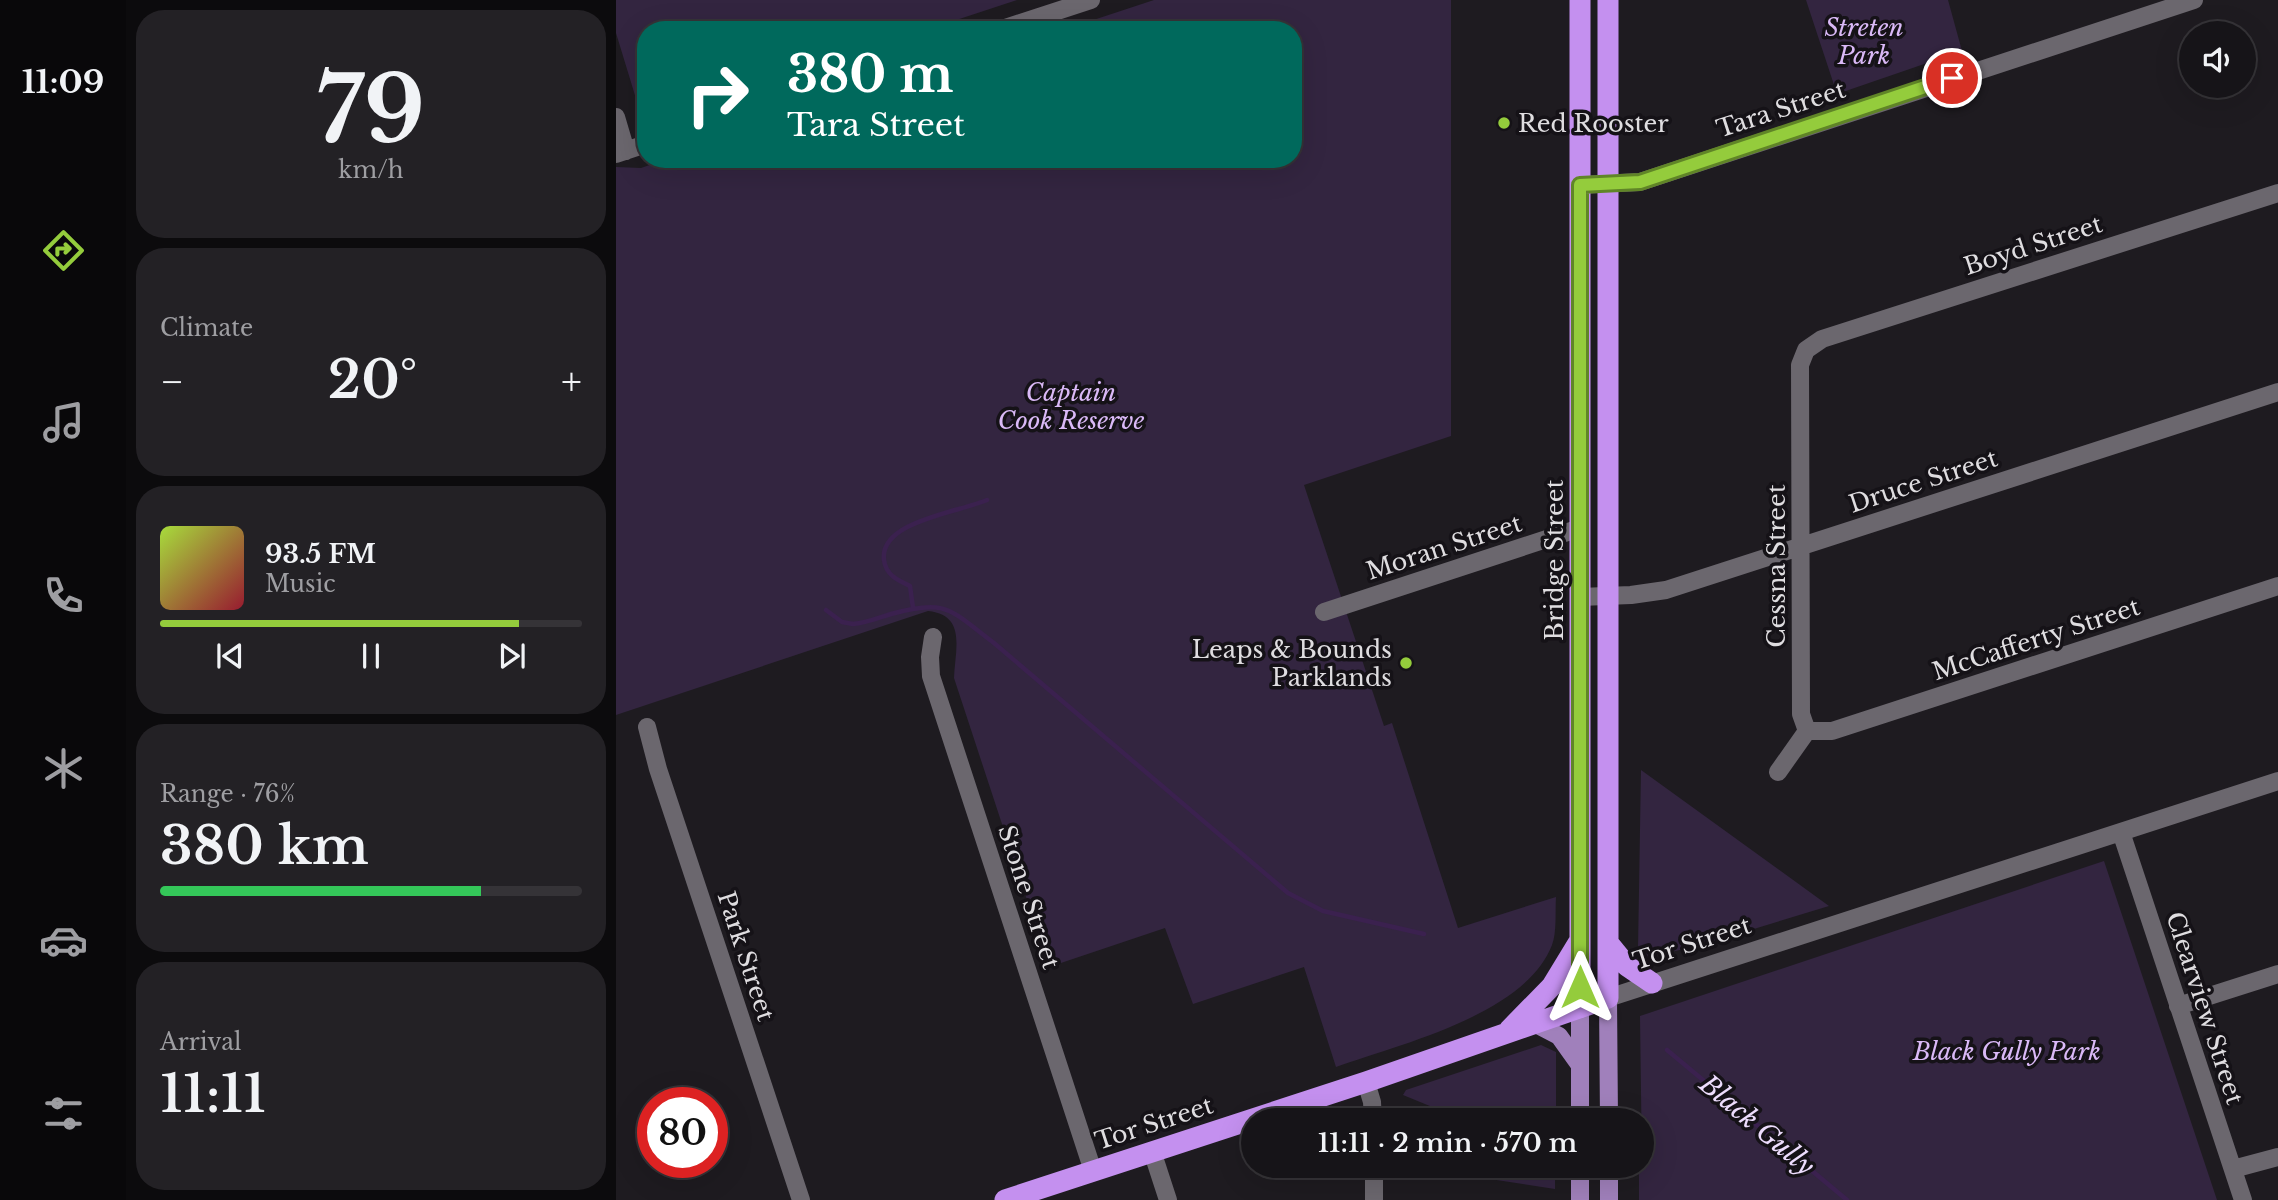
<!DOCTYPE html>
<html lang="en">
<head>
<meta charset="utf-8">
<style>
	body { margin:0; font-family:"Libre Baskerville",serif; background:#232125; color:#f1f3f6; height:100vh; display:flex; flex-direction:column; font-size:26px; white-space:nowrap }
	* { box-sizing:border-box; margin:0 }
	p { font-size:23px; color:#9e9ea2 }
	.icon { flex:none; width:38px; height:38px; fill:none; stroke:currentColor; stroke-width:2; stroke-linecap:round; stroke-linejoin:round }
	.map { position:relative; flex:1; overflow:hidden }
	.panel { display:flex; flex-direction:column; gap:10px; padding:10px; background:#0c0b0d; width:490px }
	.panel>* { flex:none }
	.banner { position:absolute; left:21px; top:21px; width:665px; height:147px; border-radius:28px; box-shadow:0 7px 28px #0002,0 0 0 2px #353337; background:#00695c; color:#fff; overflow:hidden }
	.controls { position:absolute; left:1563px; top:21px; display:grid; gap:14px }
	.controls a { display:grid; place-items:center; width:77px; height:77px; border-radius:50%; background:#161418; box-shadow:0 7px 28px #0002,0 0 0 2px #353337; font-size:35px }
	.speed { position:absolute; left:21px; top:1087px; display:flex; gap:14px; font-size:35px; font-weight:700; text-align:center }
	.speed>* { display:grid; place-content:center; width:91px; height:91px; border-radius:50%; background:#161418; box-shadow:0 7px 28px #0002,0 0 0 2px #353337; line-height:1 }
	.speed .limit { border:10px solid #d22; background:#fff; color:#111 }
	.pin { position:absolute; display:grid; place-items:center; width:60px; height:60px; color:#fff; margin:-30px; border:4px solid #fff; border-radius:50%; box-shadow:0 2px 7px #0007 }
	.me { position:absolute; width:77px; margin:-38px; rotate:0deg; stroke-linejoin:round; filter:drop-shadow(0 0 5px #0008) }
	.turn { display:flex; align-items:center; gap:24px; height:147px; padding:0 35px; font-size:32px }
	.turn .icon { width:91px; height:91px; stroke-width:2.5 }
	.turn b { display:block; font-size:49px; line-height:60px }
	.big { font-size:52px; font-weight:600; line-height:1.1 }
	.panel .card { flex:1; display:flex; flex-direction:column; justify-content:center; gap:10px; min-width:0; padding:0 24px; border-radius:28px; background:#232125 }
	.panel .dial { align-items:center; gap:0 }
	.dial b { font-size:91px; line-height:1 }
	.song { display:flex; align-items:center; gap:21px }
	.cover { width:84px; height:84px; border-radius:10px; background:linear-gradient(135deg,hsl(80 70% 55%),hsl(350 70% 35%)) }
	.played { height:7px; border-radius:4px; background:linear-gradient(90deg,#94cc3c 85%,#353337 85%) }
	.keys { display:flex; justify-content:space-around; direction:ltr }
	.heat { display:flex; justify-content:space-between; align-items:center; font-size:38px; direction:ltr }
	.charge { height:10px; border-radius:5px; background:linear-gradient(90deg,#34c759 76%,#353337 0) }
	.trip { position:absolute; left:625px; top:1108px; width:413px; height:70px; border-radius:35px; background:#161418; box-shadow:0 7px 28px #0002,0 0 0 2px #353337; font-weight:600; line-height:70px; text-align:center }
	main { display:flex; flex:1; min-height:0 }
	.dock { display:flex; flex-direction:column; width:126px; justify-content:space-around; align-items:center; background:#09080a; color:#9e9ea2 }
	.dock .icon { width:49px; height:49px }
	.dock .active { color:#94cc3c }
	.dock b { font-size:32px; color:#f1f3f6 }
	.map>svg:first-child { display:block }
	.green { fill:#332540 }
	.lines { fill:none; stroke-linecap:round; stroke-linejoin:round }
	.stream { stroke:#3b214f; stroke-width:4.5 }
	.minor { stroke:#6b676e; stroke-width:18 }
	.major { stroke:#a080bb; stroke-width:18 }
	.highway { stroke:#c490ef; stroke-width:21 }
	.route-casing { stroke:#608527; stroke-width:18 }
	.route { stroke:#94cc3c; stroke-width:12 }
	.poi-dot { fill:#94cc3c; stroke:#151217; stroke-width:2.5 }
	.labels { text-anchor:middle; dominant-baseline:central; stroke-width:7; stroke-linejoin:round; paint-order:stroke }
	.park-label { font-size:24px; font-style:italic; fill:#dab9f7; stroke:#151217 }
	.street-label { font-size:24px; fill:#dfdde0; stroke:#151217 }
	.poi-label { font-size:24px; fill:#dfdde0; stroke:#151217; text-anchor:start }
	.water-label { font-size:26px; font-style:italic; fill:#edddfd; stroke:#151217 }
</style>
</head>
<body>
<main>
<nav class="dock">
<b>11:09</b>
<svg class="icon active" aria-label="directions" viewBox="0 0 24 24"><path d="M12 3l9 9-9 9-9-9zM9 14v-3h6M13 9l2 2-2 2"/></svg>
<svg class="icon" aria-label="music" viewBox="0 0 24 24"><path d="M9 18V5l10-2v13"/><circle cx="6" cy="18" r="3"/><circle cx="16" cy="16" r="3"/></svg>
<svg class="icon" aria-label="phone" viewBox="0 0 24 24"><path d="M5 4h4l2 5-3 2q2 4 5 5l2-3 5 2v4C11 20 4 13 5 4z"/></svg>
<svg class="icon" aria-label="climate" viewBox="0 0 24 24"><path d="M12 3v18M4 7l16 10M4 17L20 7"/></svg>
<svg class="icon" aria-label="car" viewBox="0 0 24 24"><path d="M5 17H2v-5l4-1 3-4h7l3 4 3 1v5h-3M9 17h6M6 11h13"/><circle cx="7" cy="17" r="2"/><circle cx="17" cy="17" r="2"/></svg>
<svg class="icon" aria-label="filters" viewBox="0 0 24 24"><path d="M4 7h16M4 17h16"/><circle cx="9" cy="7" r="2"/><circle cx="15" cy="17" r="2"/></svg>
</nav>
<section class="panel">
<div class="card dial"><b>79</b><p>km/h</p></div>
<div class="card"><p>Climate</p>
<div class="heat"><a>−</a><b class="big">20°</b><a>+</a></div>
</div>
<div class="card">
<div class="song"><i class="cover"></i><div><b>93.5 FM</b><p>Music</p></div></div>
<div class="played"></div>
<div class="keys"><svg class="icon" aria-label="previous" viewBox="0 0 24 24"><path d="M18 5L8 12l10 7zM5 5v14"/></svg><svg class="icon" aria-label="pause" viewBox="0 0 24 24"><path d="M8 5v14M16 5v14"/></svg><svg class="icon" aria-label="next" viewBox="0 0 24 24"><path d="M6 5l10 7-10 7zM19 5v14"/></svg></div>
</div>
<div class="card"><p>Range · 76%</p><b class="big">380 km</b><div class="charge"></div></div>
<div class="card"><p>Arrival</p><b class="big">11:11</b></div>
</section>
<div class="map">
<svg width="1662" height="1200" viewBox="0 0 1662 1200">
	<rect width="100%" height="100%" fill="#1e1b20"/>
	<path class="green" d="M0,0H401L310,30H30V117L25,115L0,33Z
		M538,0H835V436L688,485L768,726L776,723L842,928L940,897C939,912 941,932 936,945C909,1015 784,1044 720,1067L688,967L577,1004L549,928L433,967L338,678C339,650 351,615 312,611L0,715V167L25,168L51,159H677V30H447Z
		M1190,0H1332L1346,51L1221,94Z
		M1025,770L1213,906L1082,946L1032,957L1022,949Z
		M1488,861L1601,1200H1023V1166H1026L1024,1016Z
		M925,1045L940,1052V1120H848L787,1095L790,1090Z
		M861,1166H939V1189L861,1177Z"/>
	<g class="lines">
		<path class="stream" d="M297,608L294,586C281,580 270,575 268,560C263,521 344,512 371,500
			M210,610L226,622L237,624C250,623 262,618 275,614C331,598 334,610 378,643L672,893L707,911L808,934
			M1051,1050L1231,1200"/>
		<path class="minor" d="M383,30L475,0
			M0,117L10,151
			M0,154L30,144
			M964,185L1024,182L1578,0
			M964,597L1015,595L1050,590L1662,392
			M708,612L964,528
			M317,637L314,657L315,676L477,1171
			M31,727L42,769L185,1200
			M1191,731L1185,714L1184,365L1190,350L1206,339L1662,193
			M1191,731H1216L1662,586
			M1162,772L1191,731
			M1505,832L1627,1200
			M992,998L1662,781
			M1562,1006L1662,974
			M750,1082L756,1102L757,1120
			M536,1151L552,1200
			M758,1166V1200
			M1617,1169L1662,1157"/>
		<path class="major" d="M992,998L993,1120
			M920,1024L943,1036L963,1064
			M964,1120V1008
			M964,1166V1200
			M993,1166V1200"/>
		<path class="highway" d="M993,944L1011,966L1036,983
			M964,1008V0
			M893,1030L936,986L964,940
			M389,1200L750,1082L992,998V0"/>
	</g>
	<g class="lines">
		<g class="route-casing">
			<path id="route" d="M964,987V185L1024,182L1336,78"/>
		</g>
		<use href="#route" class="route"/>
	</g>
	<g class="poi-dot">
		<circle cx="888" cy="123" r="7"/>
		<circle cx="790" cy="663" r="7"/>
	</g>
	<g class="labels">
		<g class="park-label">
			<text x="1248" y="27">Streten<tspan x="1248" dy="28">Park</tspan></text>
			<text x="455" y="392">Captain<tspan x="455" dy="28">Cook Reserve</tspan></text>
			<text x="1391" y="1051">Black Gully Park</text>
		</g>
		<g class="street-label">
			<text transform="translate(1165 109) rotate(-18)">Tara Street</text>
			<text transform="translate(1417 245) rotate(-18)">Boyd Street</text>
			<text transform="translate(1307 481) rotate(-18)">Druce Street</text>
			<text transform="translate(828 547) rotate(-18)">Moran Street</text>
			<text transform="translate(938 560) rotate(-90)">Bridge Street</text>
			<text transform="translate(1160 566) rotate(-90)">Cessna Street</text>
			<text transform="translate(1420 639) rotate(-18)">McCafferty Street</text>
			<text transform="translate(413 897) rotate(72)">Stone Street</text>
			<text transform="translate(1076 943) rotate(-18)">Tor Street</text>
			<text transform="translate(130 956) rotate(72)">Park Street</text>
			<text transform="translate(1589 1008) rotate(72)">Clearview Street</text>
			<text transform="translate(538 1123) rotate(-18)">Tor Street</text>
		</g>
		<g class="poi-label">
			<text x="902" y="123">Red Rooster</text>
			<text x="776" y="649" text-anchor="end">Leaps &amp; Bounds<tspan x="776" dy="28">Parklands</tspan></text>
		</g>
		<g class="water-label">
			<text transform="translate(1141 1125) rotate(40)">Black Gully</text>
		</g>
	</g>
</svg>
<div class="controls">
<a><svg class="icon" aria-label="sound" viewBox="0 0 24 24"><path d="M4 9h4l5-4v14l-5-4H4zM17 9q2 3 0 6"/></svg></a>
</div>
<div class="speed"><div class="limit">80</div></div>
<div class="pin" style="left:1336px;top:78px;background:#d93025"><svg class="icon" aria-label="arrive" viewBox="0 0 24 24"><path d="M6 21V4h12l-3 4 3 4H6"/></svg></div>
<svg class="me" style="left:964px;top:987px" viewBox="-20 -20 40 40"><path d="M0-17L14 15 0 8-14 15z" fill="#94cc3c" stroke="#fff" stroke-width="4"/></svg>
<div class="trip">11:11 · 2 min · 570 m</div>
<div class="banner">
<div class="turn"><svg class="icon" aria-label="right" viewBox="0 0 24 24"><path d="M7 20v-9h11M14 6l5 5-5 5"/></svg><div><b>380 m</b>Tara Street</div></div>
</div>
</div>
</main>
</body>
</html>
